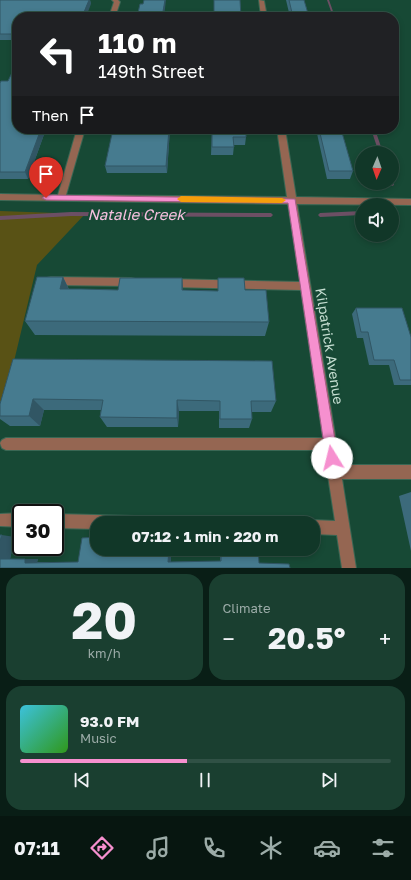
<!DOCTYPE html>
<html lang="en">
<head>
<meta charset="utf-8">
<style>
	body { margin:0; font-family:"Golos Text",sans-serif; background:#1a3f30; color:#f1f3f6; height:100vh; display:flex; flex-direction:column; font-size:15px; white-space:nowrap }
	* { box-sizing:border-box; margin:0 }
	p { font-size:13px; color:#9caca8 }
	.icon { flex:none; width:22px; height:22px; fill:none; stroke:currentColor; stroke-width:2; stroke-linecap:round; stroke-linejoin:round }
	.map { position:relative; height:568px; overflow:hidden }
	.drawer { display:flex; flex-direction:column; gap:6px; padding:6px; background:#091e16; flex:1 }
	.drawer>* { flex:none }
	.guide { position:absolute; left:12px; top:12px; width:387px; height:122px; border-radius:16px; box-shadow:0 2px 6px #0003,0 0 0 1px #305145; background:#202124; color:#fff; overflow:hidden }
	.needle { width:26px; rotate:182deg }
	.buttons { position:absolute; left:355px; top:146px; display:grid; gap:8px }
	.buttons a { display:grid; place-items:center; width:44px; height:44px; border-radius:50%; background:#113728; box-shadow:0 2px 6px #0003,0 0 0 1px #305145; font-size:20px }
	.speed { position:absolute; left:12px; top:504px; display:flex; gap:8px; font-size:20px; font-weight:700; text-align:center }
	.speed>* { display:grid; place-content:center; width:52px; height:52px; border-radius:50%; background:#113728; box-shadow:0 2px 6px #0003,0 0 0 1px #305145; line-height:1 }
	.speed .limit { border:2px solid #111; border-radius:6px; background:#fff; color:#111 }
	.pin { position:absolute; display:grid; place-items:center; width:34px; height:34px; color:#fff; margin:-41px -17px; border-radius:50% 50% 50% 0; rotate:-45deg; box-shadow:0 0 4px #0007 }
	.pin .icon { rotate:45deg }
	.me { position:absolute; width:44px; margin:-22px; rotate:351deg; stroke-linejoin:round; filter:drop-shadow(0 0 3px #0008) }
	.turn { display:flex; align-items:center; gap:14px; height:84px; padding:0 20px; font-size:18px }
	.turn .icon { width:52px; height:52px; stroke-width:2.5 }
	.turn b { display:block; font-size:28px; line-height:34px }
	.then { display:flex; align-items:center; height:38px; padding:0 20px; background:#0003; gap:8px; font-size:15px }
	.big { font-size:30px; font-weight:700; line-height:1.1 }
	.drawer .tile { flex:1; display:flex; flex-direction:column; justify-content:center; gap:6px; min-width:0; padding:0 14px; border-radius:16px; background:#1a3f30 }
	.drawer .dial { align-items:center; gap:0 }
	.dial b { font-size:52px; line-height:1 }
	.song { display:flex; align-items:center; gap:12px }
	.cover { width:48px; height:48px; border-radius:6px; background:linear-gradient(135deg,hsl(190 70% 55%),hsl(110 70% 35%)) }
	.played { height:4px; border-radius:2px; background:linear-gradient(90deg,#f690cf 45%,#305145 45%) }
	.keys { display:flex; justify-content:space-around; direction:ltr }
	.heat { display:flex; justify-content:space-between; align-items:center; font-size:22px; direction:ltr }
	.drawer .tiles { flex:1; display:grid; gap:6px; grid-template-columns:1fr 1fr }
	.tile:last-child { grid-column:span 2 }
	.trip { position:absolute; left:90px; top:516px; width:230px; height:40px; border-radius:16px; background:#113728; box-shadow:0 2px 6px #0003,0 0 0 1px #305145; font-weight:700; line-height:40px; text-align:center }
	.tab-bar { display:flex; height:64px; justify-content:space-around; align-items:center; background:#071610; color:#9caca8 }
	.tab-bar .icon { width:28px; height:28px }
	.tab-bar .on { color:#f690cf }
	.tab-bar b { font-size:18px; color:#f1f3f6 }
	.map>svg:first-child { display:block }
	.green { fill:#595215 }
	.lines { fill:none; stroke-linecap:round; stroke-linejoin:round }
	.stream { fill:#6c4f64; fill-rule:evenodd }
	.minor-casing { stroke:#3a6754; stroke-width:2 }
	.minor { fill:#956652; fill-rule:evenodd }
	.wall { fill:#3c6a7b }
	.shaded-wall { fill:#315664 }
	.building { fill:#467b8f; stroke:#315664 }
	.route { fill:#f690cf; stroke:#a05e87 }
	.slow { fill:#f59e0b }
	.labels { text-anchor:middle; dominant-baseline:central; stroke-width:4; stroke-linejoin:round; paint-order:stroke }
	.street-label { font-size:14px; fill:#c4ddd0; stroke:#174935 }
	.water-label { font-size:15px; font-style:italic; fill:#f6c0df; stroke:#174935 }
</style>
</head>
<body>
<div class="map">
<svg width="411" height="568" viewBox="0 0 411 568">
	<rect width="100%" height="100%" fill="#174935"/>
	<path class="green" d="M0,211L85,214L37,265L0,420Z"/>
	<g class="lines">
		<path class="stream" d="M327,0H329L335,17H333Z
			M371,129H375L383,153H379Z
			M392,182H393L394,185L392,186L390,185V183H392Z
			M362,211V215L320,217L318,215L320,213Z
			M71,212L271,213L273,215L271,217L71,216L0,220V216Z"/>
		<g class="minor-casing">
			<path id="minor" d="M112,0H118L120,2L115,17H109L114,2Z
				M259,0L264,1L267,17H261Z
				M77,129H85L66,195L287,197L277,129H285L296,197L411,199V205L297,204L340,465H411V479H342L356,568H342L337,535L313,534V523H308L313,520L335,521L324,450H6L2,448L0,443L2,440L6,438H323L301,290L169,287L165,286L164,283L165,280L169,279L300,282L288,204L0,200V194L58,195Z
				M51,277L131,278L135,279L136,282L135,285L131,286L51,285L47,284L46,281L47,278Z
				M21,513V527L0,526V514Z
				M55,514L135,516L140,518L142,523H97V529L55,528Z"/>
		</g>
		<use href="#minor" class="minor"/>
	</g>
	<path class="wall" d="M0,0H90L91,4L17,17V40H0Z
		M286,0H304L309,17H290Z
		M8,81L17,129H46L28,179H0V83Z
		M170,129L167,173H107L105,166Z
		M212,129L246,137L245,145H234L233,155H211Z
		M316,129H341L353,171L350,179H327Z
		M63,277L69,289L118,290L182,278L183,290L218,291V278L245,290L269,322L265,336L35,335L25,321Z
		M356,308L411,337V385H394L389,365H369L363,338H357L352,314Z
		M13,359L276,401L271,412H252V419L249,428H219V411H179L178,427H107L100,417L101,410H44L40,426H10L0,419V404Z
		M411,492V551L399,496Z
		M15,537L10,559H38L37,562H78L171,549V562L220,561V549H258L259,563L0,568Z"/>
	<path class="shaded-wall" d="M89,0H90L91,4L86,17H82Z
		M165,0H166L164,17H162Z
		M41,129H46L28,179L25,172Z
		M169,129H170L167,173L166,166Z
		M63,277L70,292L60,289Z
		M182,278L183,294L182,290Z
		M33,399L44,410L40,426L29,416Z
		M177,400L179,411L178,427L177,418Z
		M2,535L15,537L10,559H0V541Z
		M169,549H171V562H168Z
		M25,559H38L37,563H25Z"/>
	<path class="building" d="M0,0H89L82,17H17V34H0Z
		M144,0H165L162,17H137L140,4H143Z
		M214,0H240L241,17H214Z
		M289,0H304L309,17H293Z
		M17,62V129H41L25,172H0V83L1,81H8Z
		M113,129H169L166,166H105Z
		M212,129H246V137H233L234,147H212Z
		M319,129H341L353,171H329Z
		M37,277H63L60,289H81L118,290L120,278H182V290L218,291V278H244L245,290H266L269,322L25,321Z
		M356,308H402L411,337V380H400L394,360H374L368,332H361Z
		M13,359L272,361L276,401H251L252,419H220V401L177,400V418L100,417L103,400L33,399L29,416H0V404Z
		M0,535H2L0,541Z
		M97,537V549H169L168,562L221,561V549H258L259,563L289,564L290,568H0V559H25V563L78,562L82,538Z"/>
	<path class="route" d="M46,195L295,199L338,458L336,462L332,464L328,462L326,458L288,203L46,200L42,198Z"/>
	<path class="slow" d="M181,196L282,198L286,200L282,203L181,202L177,199Z"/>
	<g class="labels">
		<g class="street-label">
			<text transform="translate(330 346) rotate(81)">Kilpatrick Avenue</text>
		</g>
		<g class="water-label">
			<text x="136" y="214">Natalie Creek</text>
		</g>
	</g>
</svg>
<div class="buttons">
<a><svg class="needle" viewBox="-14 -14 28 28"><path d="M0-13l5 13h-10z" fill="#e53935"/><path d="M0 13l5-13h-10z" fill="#9caca8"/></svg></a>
<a><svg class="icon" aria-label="sound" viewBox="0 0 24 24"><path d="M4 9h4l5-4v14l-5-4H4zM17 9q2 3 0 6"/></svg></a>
</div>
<div class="speed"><div class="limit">30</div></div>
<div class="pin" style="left:46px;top:198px;background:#d93025"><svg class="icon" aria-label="arrive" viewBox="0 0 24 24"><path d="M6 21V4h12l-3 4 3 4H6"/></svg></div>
<svg class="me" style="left:332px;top:458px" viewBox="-20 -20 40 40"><circle r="19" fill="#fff"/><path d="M0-13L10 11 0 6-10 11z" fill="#f690cf"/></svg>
<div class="trip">07:12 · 1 min · 220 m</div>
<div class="guide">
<div class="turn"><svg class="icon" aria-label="left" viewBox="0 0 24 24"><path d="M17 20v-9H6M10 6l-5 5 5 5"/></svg><div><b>110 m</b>149th Street</div></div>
<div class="then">Then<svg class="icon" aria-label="arrive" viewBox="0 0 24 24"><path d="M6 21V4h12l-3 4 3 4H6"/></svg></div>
</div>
</div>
<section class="drawer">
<div class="tiles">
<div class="tile dial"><b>20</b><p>km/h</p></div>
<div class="tile"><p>Climate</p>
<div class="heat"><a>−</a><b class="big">20.5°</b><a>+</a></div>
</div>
<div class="tile">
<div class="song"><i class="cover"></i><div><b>93.0 FM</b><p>Music</p></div></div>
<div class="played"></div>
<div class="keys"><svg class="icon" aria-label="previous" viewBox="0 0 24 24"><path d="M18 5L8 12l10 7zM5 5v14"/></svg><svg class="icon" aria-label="pause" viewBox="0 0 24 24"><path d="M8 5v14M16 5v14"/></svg><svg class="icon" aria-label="next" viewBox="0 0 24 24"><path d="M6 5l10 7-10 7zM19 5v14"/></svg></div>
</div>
</div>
</section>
<nav class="tab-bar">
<b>07:11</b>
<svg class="icon on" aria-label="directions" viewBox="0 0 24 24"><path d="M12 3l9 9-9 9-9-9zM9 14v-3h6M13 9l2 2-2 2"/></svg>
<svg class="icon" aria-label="music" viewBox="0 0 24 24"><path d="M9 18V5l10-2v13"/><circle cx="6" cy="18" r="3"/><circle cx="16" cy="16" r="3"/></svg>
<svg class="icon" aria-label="phone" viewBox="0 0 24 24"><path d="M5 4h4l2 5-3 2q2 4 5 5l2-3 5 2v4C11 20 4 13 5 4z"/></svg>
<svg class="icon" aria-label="climate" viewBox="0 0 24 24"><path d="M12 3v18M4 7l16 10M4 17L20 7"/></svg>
<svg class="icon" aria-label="car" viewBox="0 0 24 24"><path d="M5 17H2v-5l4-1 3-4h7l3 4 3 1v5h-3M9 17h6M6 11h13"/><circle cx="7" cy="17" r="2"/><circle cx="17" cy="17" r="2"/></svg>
<svg class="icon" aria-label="filters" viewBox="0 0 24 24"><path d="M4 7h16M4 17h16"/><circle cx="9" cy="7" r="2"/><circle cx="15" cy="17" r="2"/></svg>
</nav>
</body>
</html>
